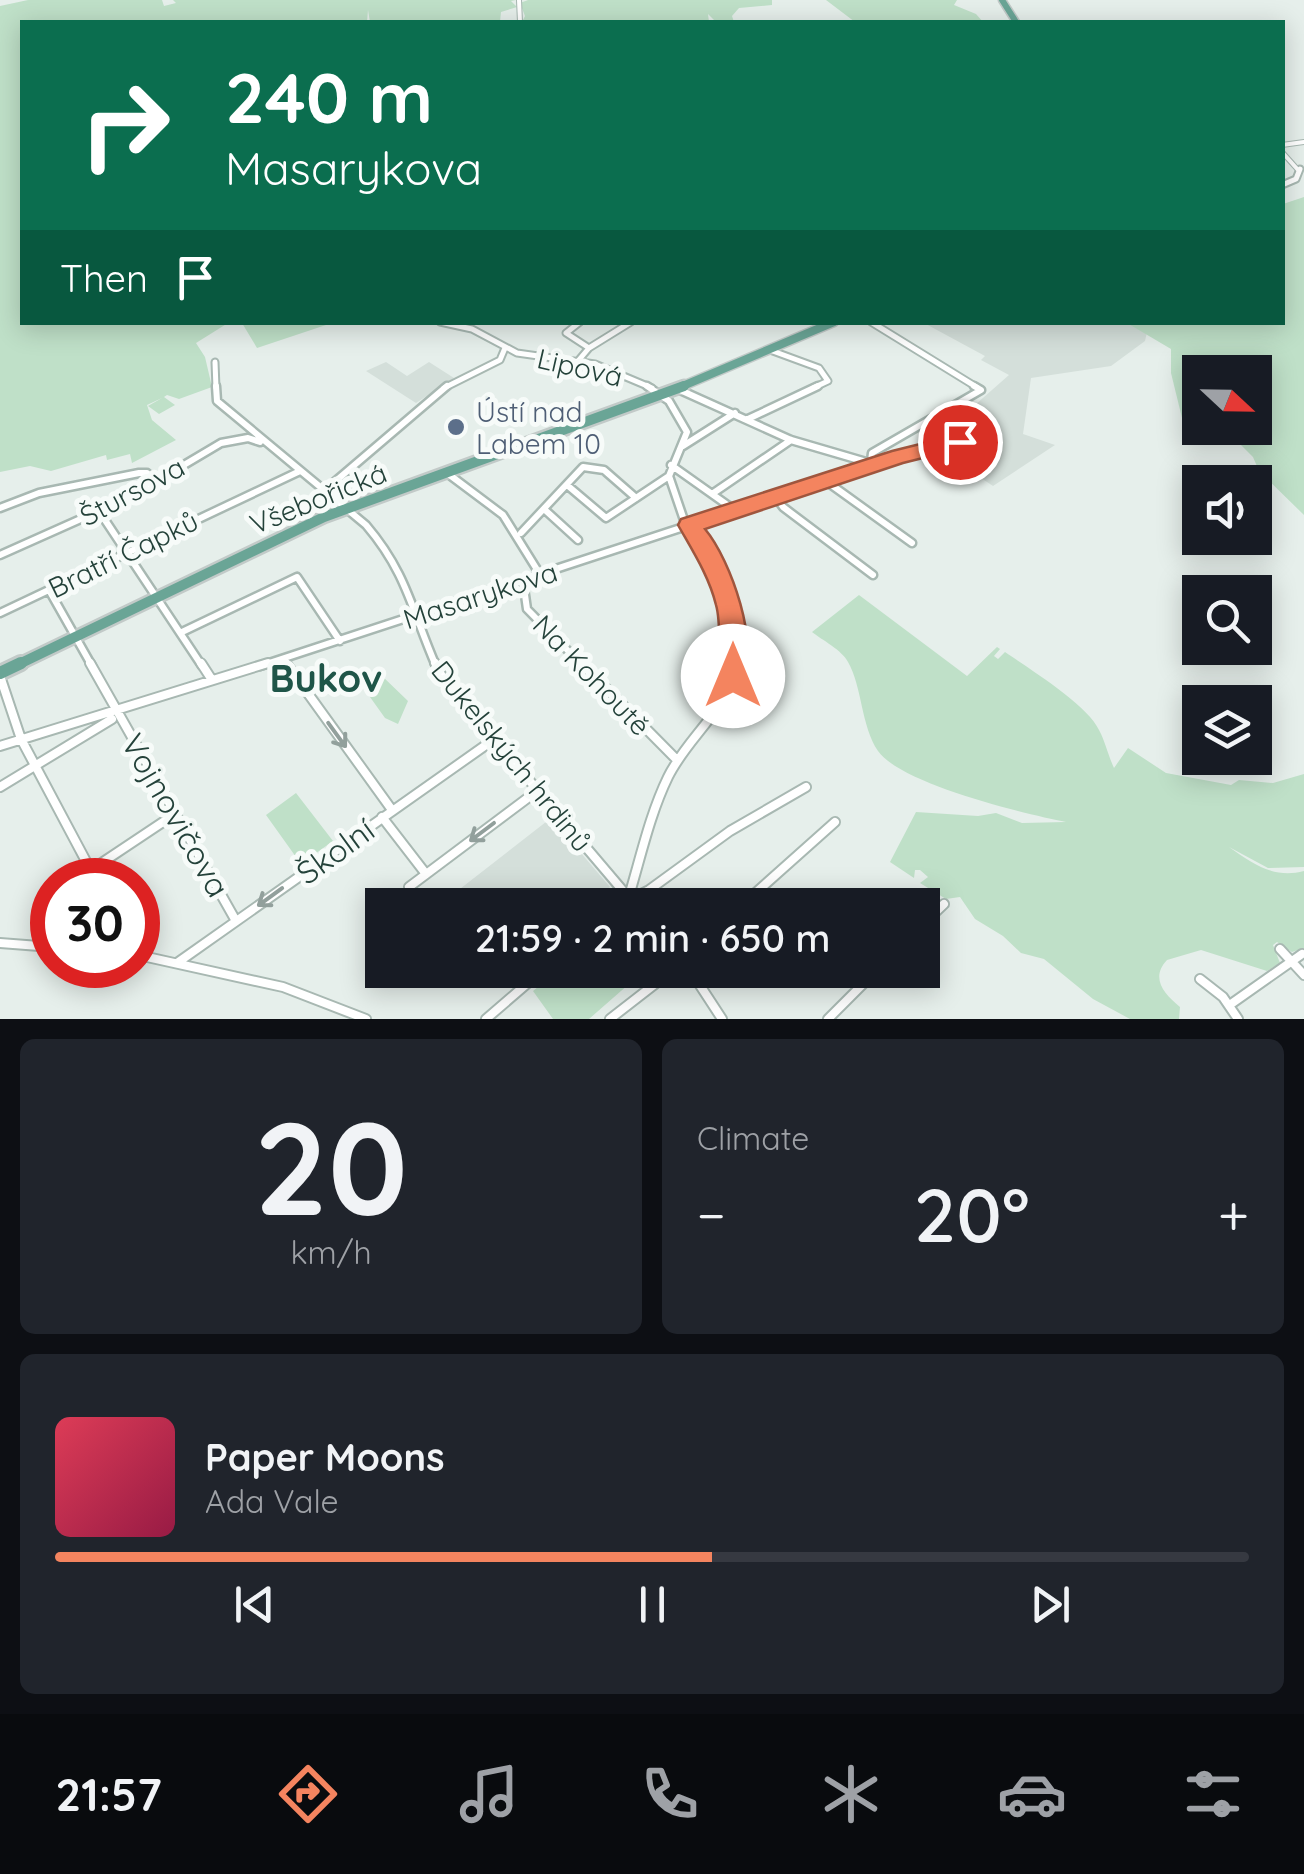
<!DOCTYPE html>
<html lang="en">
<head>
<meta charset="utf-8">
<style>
	body { margin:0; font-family:Quicksand,sans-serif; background:#20242c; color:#f1f3f6; height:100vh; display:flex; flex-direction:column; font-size:38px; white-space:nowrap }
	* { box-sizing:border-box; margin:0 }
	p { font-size:32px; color:#9ea1a6 }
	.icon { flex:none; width:55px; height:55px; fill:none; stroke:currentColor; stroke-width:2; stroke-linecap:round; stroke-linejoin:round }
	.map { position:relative; height:1019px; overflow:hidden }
	.drawer { display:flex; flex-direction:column; gap:20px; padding:20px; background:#0d0f14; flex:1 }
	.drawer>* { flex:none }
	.guide { position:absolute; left:20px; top:20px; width:1265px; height:305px; border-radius:0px; box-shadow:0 5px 25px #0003; background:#0b6e4f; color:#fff; overflow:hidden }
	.needle { width:65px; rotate:112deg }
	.buttons { position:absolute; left:1182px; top:355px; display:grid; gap:20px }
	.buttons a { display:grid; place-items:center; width:90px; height:90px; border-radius:0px; background:#171b24; box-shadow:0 5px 25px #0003; font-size:50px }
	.speed { position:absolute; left:30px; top:858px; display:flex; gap:20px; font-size:50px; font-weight:700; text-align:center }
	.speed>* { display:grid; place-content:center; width:130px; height:130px; border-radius:50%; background:#171b24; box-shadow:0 5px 25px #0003; line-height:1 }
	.speed .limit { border:15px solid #d22; background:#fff; color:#111 }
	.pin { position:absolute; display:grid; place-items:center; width:85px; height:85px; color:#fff; margin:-42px; border:5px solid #fff; border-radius:50%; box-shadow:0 2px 10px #0007 }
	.me { position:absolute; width:110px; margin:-55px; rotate:0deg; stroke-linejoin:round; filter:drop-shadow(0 0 8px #0008) }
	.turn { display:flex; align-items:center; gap:35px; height:210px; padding:0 40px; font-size:45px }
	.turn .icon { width:130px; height:130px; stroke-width:2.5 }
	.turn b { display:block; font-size:70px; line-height:85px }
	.then { display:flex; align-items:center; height:95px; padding:0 40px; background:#0003; gap:20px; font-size:38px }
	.big { font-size:75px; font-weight:600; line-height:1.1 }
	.drawer .widget { flex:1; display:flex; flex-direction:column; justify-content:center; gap:15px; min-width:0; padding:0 35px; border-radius:15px; background:#20242c }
	.drawer .dial { align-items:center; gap:0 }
	.dial b { font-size:130px; line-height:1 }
	.song { display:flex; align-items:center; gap:30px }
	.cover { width:120px; height:120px; border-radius:15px; background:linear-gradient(135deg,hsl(350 70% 55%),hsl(340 70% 35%)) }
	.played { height:10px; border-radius:5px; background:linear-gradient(90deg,#f4845f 55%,#363941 55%) }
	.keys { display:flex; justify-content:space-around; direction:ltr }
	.heat { display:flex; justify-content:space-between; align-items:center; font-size:55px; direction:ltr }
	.drawer .tiles { flex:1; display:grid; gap:20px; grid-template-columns:1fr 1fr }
	.widget:last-child { grid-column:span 2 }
	.trip { position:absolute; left:365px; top:888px; width:575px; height:100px; border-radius:0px; background:#171b24; box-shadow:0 5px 25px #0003; font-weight:600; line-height:100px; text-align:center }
	.menu { display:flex; height:160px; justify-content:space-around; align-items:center; background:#090b0e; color:#9ea1a6 }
	.menu .icon { width:70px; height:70px }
	.menu .on { color:#f4845f }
	.menu b { font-size:45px; color:#f1f3f6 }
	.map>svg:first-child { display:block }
	.built { fill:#d4dfda }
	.green { fill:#bfe0c8; fill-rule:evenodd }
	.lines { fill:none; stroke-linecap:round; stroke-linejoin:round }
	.minor-far3-casing { stroke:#a8b8b2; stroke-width:6 }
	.minor-far2-casing { stroke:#a8b8b2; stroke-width:9 }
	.minor-far1-casing { stroke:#a8b8b2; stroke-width:11 }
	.minor-casing { stroke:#a8b8b2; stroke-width:12 }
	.major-far3-casing { stroke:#c2cac8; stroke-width:9 }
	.major-far2-casing { stroke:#c2cac8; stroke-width:11 }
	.major-far1-casing { stroke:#c2cac8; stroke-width:15 }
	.major-casing { stroke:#c2cac8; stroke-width:18 }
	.minor-far3 { stroke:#fff; stroke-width:4 }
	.minor-far2 { stroke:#fff; stroke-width:5 }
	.minor-far1 { stroke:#fff; stroke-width:6 }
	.minor { stroke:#fff; stroke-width:8 }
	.major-far3 { stroke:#6aa596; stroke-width:6 }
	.major-far2 { stroke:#6aa596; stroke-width:8 }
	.major-far1 { stroke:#6aa596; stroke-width:10 }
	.major { stroke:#6aa596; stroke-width:12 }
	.oneway { stroke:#92a09c }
	.route { fill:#f4845f; stroke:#9f563e; stroke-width:2.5 }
	.service-dot { fill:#5c6f8a; stroke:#f7fbf9; stroke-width:4 }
	.labels { text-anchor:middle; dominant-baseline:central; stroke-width:10; stroke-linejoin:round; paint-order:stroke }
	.street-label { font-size:28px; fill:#24423a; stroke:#f7fbf9 }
	.service-label { font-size:28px; fill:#4e5e75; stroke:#f7fbf9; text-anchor:start }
	.near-street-label { font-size:32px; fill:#24423a; stroke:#f7fbf9 }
	.district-label { font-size:38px; font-weight:bold; fill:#1f5548; stroke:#f7fbf9 }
</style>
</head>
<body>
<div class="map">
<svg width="1304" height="1019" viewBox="0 0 1304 1019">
	<rect width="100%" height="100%" fill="#e6efeb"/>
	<path class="built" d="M1127,322L1147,332L1145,341L1111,366L1031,378L1023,434L1055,445L993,486L960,464L952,440L967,412L1009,375L981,360L985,356L924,323Z
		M386,362L407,376L429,362L454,378L416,403L366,371Z
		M551,818L610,887L589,905H465L456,892Z"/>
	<path class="green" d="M28,0H162L164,6L176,3L173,0H516L511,1L517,7L501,12L500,22H370L368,10L367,22H22V322L228,323L196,343L205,357L212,387L179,399L167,395L164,397L175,405L159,414L148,406L162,398L147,405L152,420L176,440L132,463L130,454L107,460L106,455L51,471L30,466L0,472V6Z
		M528,0H772V5L739,8L732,16L734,22H741H716L708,14L709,22H522L525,16L520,3Z
		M826,0H957L954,5L976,14L983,22H855Z
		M1304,197V515L1259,471L1253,457L1238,442L1183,422L1171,373V349L1127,323L1282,322L1283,204ZM1200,372H1255V428H1200Z
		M242,323H332L257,348Z
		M859,595L967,676L997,647L1000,649L994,656L998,659L1005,652C1028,668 1088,705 1099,730C1105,741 1108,755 1114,768L1128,748L1166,773L1231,785L1239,780L1273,783L1304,774V867L1268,868L1229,847C1253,864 1274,879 1304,871V948L1292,952L1277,942L1273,945L1280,963L1267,971L1201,950L1167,960C1150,978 1164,994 1180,1007L1179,1019H1130L1093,999L1044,959L1021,953L1003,936L975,919L960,897L946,899L920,883L928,877L920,870H915L914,878L890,862L916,812L978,816L996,813L1022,823L1066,822C1025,814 901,784 878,751C861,726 862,686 848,662C842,650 822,640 812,632Z
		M381,675L408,701L398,724L385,718L360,683Z
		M296,793L333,841L301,864L266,815Z
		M559,970H645L589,1019H553L533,991Z"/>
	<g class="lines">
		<g class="minor-far3-casing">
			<path id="minor-far3" d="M519,0L520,22
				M1282,145L1304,142
				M1282,152L1299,171"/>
		</g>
		<g class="minor-far2-casing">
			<path id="minor-far2" d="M1282,185L1296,179L1300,169
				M440,322L472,329L517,353L595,364L652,388
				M580,322L566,333L589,348
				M871,322L978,388
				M770,350L819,368L828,381L813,388
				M578,361L589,348L631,322
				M215,362L216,388
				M444,388L500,360L505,348"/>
		</g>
		<g class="minor-far1-casing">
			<path id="minor-far1" d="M216,386L217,401L366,525C407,573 412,611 436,666
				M647,386L669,401L687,432L669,476L686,526
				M680,390L791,440L873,464
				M748,419L818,386
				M683,446L735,413
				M871,461L872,453L981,390L974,386
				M671,465L733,509
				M447,473L503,515L541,576
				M826,481L912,543
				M567,485L606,518L669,476
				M324,491L447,386
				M712,494L791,440
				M775,496L783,507L873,575
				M0,508L39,493L139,473H147L157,482
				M544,509L578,540
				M99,511L202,666
				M690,525C717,566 742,615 735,666
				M521,533L583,467L604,470L636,498
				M0,555L130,497L221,443L248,438L260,442
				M523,581L527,609L583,666
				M49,590L92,666
				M0,613L300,471
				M180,633L297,577L340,641
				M283,659L288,666
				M260,666L900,456L959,441"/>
		</g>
		<g class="minor-casing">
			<path id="minor" d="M90,663L236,921
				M201,663L212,680
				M286,663L392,810
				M435,663L444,680L635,905
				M581,663L677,760
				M0,676L21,739L96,880
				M0,746L268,663
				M0,787L112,719
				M382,817L426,874
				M91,870L175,814
				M409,887L537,791
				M629,896C641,856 650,814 668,777C688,736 729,710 735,663
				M619,905L649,890L730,831L806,787
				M742,905L835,822
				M922,925L944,904
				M0,943L52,947
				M1280,949L1304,975
				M138,955L283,987L366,1019
				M177,963L493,740
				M690,970L722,1019
				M1200,979L1223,997L1238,1019
				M1231,1004L1302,954
				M486,1019L543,970
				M610,1019L673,970
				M828,1019L877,970"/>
		</g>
		<g class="major-far3-casing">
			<path id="major-far3" d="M1002,0L1016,22"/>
		</g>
		<g class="major-far2-casing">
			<path id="major-far2" d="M678,388L834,322"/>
		</g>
		<g class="major-far1-casing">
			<path id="major-far1" d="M15,666L324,517L684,386"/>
		</g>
		<g class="major-casing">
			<path id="major" d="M0,673L21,663"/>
		</g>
		<use href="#minor-far3" class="minor-far3"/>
		<use href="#minor-far2" class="minor-far2"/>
		<use href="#minor-far1" class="minor-far1"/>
		<use href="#minor" class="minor"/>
		<use href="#major-far3" class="major-far3"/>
		<use href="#major-far2" class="major-far2"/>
		<use href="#major-far1" class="major-far1"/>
		<use href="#major" class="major"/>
	</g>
	<defs><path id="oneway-shaft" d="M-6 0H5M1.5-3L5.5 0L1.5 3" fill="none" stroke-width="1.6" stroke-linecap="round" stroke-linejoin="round" transform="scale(2.5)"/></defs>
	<g class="oneway">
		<use href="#oneway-shaft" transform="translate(337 735) rotate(54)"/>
		<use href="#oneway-shaft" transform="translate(482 832) rotate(143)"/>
		<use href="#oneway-shaft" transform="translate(270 897) rotate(144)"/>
	</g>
	<path class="route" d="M960,434L970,442L967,447L903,463L705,529C731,560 761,646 742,684L733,688L724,684C715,665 723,629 716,605C709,576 692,550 678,525L681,519L892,451Z"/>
	<circle class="service-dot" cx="456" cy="427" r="10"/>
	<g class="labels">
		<g class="street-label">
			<text transform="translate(580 367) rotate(13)">Lipová</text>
			<text transform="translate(132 491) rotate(-28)">Štursova</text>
			<text transform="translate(318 498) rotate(-22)">Všebořická</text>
			<text transform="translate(123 554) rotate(-26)">Bratří Čapků</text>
			<text transform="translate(480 595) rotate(-18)">Masarykova</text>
			<text transform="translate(592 675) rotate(46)">Na Kohoutě</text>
			<text transform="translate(512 756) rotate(51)">Dukelských hrdinů</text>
		</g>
		<g class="service-label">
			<text x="476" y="411">Ústí nad<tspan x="476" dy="32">Labem 10</tspan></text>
		</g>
		<g class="near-street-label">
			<text transform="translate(176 815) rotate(60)">Vojnovičova</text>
			<text transform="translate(335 851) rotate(-36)">Školní</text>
		</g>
		<g class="district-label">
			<text x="326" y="678">Bukov</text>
		</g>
	</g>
</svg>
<div class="buttons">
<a><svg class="needle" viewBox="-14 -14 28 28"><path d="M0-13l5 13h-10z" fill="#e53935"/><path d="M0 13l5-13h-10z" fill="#9ea1a6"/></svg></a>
<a><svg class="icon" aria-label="sound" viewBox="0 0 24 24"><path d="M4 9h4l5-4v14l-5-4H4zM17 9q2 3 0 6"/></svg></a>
<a><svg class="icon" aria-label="search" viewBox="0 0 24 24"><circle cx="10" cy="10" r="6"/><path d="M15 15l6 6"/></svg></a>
<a><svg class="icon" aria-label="layers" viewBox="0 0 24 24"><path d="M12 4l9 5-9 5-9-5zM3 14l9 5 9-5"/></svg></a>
</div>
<div class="speed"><div class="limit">30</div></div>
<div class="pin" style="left:960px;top:442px;background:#d93025"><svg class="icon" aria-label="arrive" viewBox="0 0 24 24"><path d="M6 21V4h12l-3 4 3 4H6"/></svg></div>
<svg class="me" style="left:733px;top:676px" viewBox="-20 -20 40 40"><circle r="19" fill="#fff"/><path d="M0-13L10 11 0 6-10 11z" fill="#f4845f"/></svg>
<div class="trip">21:59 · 2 min · 650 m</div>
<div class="guide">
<div class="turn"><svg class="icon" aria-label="right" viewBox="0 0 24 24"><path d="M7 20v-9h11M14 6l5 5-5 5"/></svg><div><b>240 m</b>Masarykova</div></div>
<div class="then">Then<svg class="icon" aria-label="arrive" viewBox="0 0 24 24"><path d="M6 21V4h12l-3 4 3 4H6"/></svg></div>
</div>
</div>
<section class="drawer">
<div class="tiles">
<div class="widget dial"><b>20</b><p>km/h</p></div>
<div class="widget"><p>Climate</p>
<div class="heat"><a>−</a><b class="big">20°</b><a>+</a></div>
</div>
<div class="widget">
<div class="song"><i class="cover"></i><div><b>Paper Moons</b><p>Ada Vale</p></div></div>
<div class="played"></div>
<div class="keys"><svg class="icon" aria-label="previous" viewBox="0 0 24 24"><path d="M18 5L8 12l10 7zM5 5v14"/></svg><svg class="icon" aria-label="pause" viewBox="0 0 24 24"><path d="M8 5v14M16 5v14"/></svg><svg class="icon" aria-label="next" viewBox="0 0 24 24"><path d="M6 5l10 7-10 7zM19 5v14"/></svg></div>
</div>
</div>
</section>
<nav class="menu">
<b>21:57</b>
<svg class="icon on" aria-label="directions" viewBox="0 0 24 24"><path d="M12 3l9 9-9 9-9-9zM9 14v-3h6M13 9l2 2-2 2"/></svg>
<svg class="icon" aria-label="music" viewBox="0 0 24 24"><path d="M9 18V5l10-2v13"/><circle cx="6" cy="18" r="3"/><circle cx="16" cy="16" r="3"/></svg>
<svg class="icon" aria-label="phone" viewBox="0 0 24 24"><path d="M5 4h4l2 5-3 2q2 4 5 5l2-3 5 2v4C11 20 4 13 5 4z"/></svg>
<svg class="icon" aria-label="climate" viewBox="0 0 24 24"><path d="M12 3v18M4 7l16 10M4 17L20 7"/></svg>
<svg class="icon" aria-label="car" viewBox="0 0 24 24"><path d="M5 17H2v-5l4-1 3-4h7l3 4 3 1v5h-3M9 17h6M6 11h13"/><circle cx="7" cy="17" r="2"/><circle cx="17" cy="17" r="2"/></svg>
<svg class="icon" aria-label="filters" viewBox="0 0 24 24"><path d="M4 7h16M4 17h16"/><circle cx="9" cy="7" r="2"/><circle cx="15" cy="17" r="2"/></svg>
</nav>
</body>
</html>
